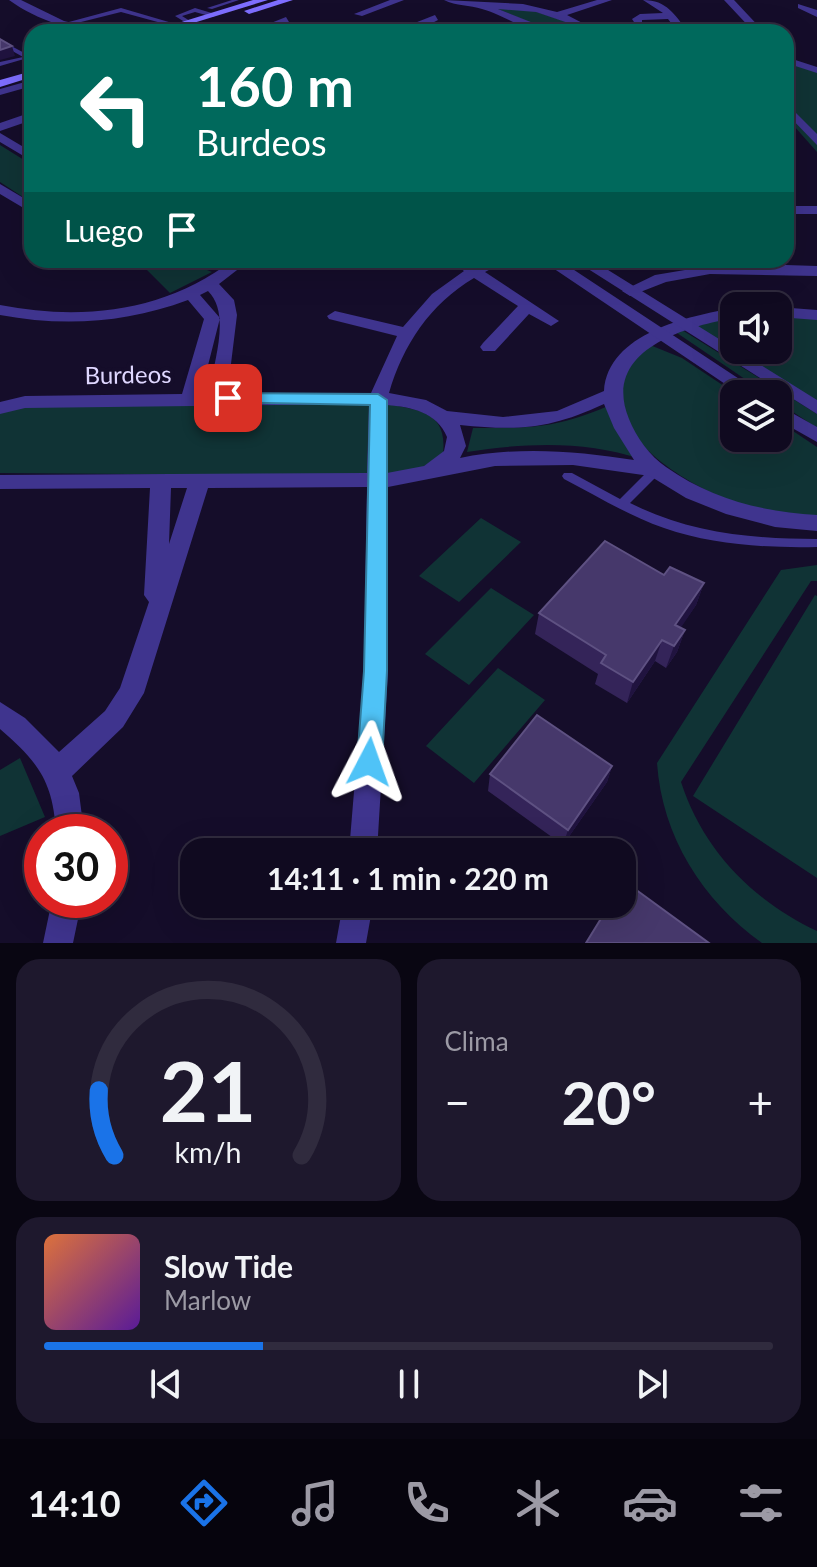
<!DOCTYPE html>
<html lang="es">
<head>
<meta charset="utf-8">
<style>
	body { margin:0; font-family:Lato,sans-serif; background:#1e182d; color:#f1f3f6; height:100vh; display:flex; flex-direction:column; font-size:30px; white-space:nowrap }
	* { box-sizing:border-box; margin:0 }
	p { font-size:26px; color:#9c9aa5 }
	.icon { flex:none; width:44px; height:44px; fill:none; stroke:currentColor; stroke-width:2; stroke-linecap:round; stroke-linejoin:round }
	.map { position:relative; height:943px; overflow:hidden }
	.details { display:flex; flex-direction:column; gap:16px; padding:16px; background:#090612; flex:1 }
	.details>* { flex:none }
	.banner { position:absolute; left:24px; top:24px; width:770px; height:244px; border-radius:24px; box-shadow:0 8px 32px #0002,0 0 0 2px #302b3e; background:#00695c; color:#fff; overflow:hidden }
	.tools { position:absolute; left:720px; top:292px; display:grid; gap:16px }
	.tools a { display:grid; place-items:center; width:72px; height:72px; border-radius:16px; background:#100a20; box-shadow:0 8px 32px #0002,0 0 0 2px #302b3e; font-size:40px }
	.speed { position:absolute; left:24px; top:814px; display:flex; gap:16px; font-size:40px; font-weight:700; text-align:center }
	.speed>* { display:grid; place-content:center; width:104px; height:104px; border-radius:50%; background:#100a20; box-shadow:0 8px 32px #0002,0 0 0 2px #302b3e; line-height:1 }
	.speed .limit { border:12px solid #d22; background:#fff; color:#111 }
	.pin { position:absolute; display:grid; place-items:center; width:68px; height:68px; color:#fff; margin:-34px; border-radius:16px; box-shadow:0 4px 12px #0006 }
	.me { position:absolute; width:88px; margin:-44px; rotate:4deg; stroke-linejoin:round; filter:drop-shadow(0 0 6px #0008) }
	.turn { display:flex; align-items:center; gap:28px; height:168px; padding:0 40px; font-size:36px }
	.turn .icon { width:104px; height:104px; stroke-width:2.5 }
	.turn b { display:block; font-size:56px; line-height:68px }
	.then { display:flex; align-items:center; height:76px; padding:0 40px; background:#0003; gap:16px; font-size:30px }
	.big { font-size:60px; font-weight:700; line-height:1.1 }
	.details .widget { flex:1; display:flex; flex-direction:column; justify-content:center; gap:12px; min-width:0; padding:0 28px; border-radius:24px; background:#1e182d }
	.details .dial { align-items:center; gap:0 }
	.dial svg { height:208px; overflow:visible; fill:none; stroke:#302b3e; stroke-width:7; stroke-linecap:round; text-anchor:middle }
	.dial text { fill:#f1f3f6; stroke:none }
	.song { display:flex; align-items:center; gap:24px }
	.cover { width:96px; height:96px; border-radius:12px; background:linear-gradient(135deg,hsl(20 70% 55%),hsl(270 70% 35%)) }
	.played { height:8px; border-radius:4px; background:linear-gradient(90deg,#1a73e8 30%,#302b3e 30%) }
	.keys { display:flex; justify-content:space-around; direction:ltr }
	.heat { display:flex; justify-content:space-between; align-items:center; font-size:44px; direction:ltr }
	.details .tiles { flex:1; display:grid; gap:16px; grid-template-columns:1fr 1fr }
	.widget:last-child { grid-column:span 2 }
	.trip { position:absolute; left:180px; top:838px; width:456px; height:80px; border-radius:24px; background:#100a20; box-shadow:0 8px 32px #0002,0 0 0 2px #302b3e; font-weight:700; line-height:80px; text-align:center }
	.dock { display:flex; height:128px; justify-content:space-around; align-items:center; background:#06040d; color:#9c9aa5 }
	.dock .icon { width:56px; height:56px }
	.dock .on { color:#1a73e8 }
	.dock b { font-size:36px; color:#f1f3f6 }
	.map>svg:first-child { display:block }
	.green { fill:#103335 }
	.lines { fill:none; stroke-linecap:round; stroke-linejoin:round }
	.service { fill:#3f348e; fill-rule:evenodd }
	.minor { fill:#3f348e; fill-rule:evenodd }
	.tertiary { fill:#3f348e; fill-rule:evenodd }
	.secondary { fill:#7e6eff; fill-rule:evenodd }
	.wall { fill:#342459 }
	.shaded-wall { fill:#20133f }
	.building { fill:#46386b; stroke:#5e5182; stroke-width:2 }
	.route { fill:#4fc3f7; stroke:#337fa1; stroke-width:2 }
	.labels { text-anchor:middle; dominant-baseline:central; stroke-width:8; stroke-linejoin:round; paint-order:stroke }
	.street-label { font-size:24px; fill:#dfd7ff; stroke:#150d2a }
</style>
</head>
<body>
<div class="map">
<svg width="817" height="943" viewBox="0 0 817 943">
	<rect width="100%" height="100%" fill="#150d2a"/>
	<path class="green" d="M493,7L534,11L582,27L583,31L548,30Z
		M786,61L817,72V152L786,117Z
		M0,145L32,165V203L0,182Z
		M137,260H182L212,272L170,293Z
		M734,311V350H778V312L817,315V406L686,322Z
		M682,330L817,414V428L778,402V394H767L677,333Z
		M650,345L682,358L736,394H734V438H778V421L817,447V516C793,513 766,513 744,506C695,490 589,432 628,367C633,359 644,351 650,345Z
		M381,403C416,410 448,409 443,454L421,468L376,476L0,473V412L25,405Z
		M608,406L640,459C585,440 524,443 467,452L473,428C530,428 554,429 608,406Z
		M481,518L521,542L459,602L419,576Z
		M817,565V581H811L681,782C703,850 753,901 817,931V943H762C702,900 662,836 657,763L781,570Z
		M491,588L534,615L469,685L425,654Z
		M815,595L817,596V878L693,796Z
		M498,668L545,700L474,783L426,746Z
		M20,758L45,817L0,836V770Z"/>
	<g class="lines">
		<path class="service" d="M232,0H239L212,9L207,8Z
			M121,8L179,25L176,27L121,12L57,28L54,26Z
			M195,8L215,14L216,15L213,17L195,12L182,16L190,21L188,24L175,16Z
			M0,40L30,56L31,57L0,66V62L23,57L0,44Z
			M656,466L660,467L661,470L660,473L630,503C689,533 752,539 817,539V547C766,548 713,545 664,528C629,516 597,496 564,479L562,476L564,473H572L620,499L652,467Z"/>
		<path class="minor" d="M9,0H21L64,21L109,32C74,32 38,21 9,0Z
			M390,0H404L362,16L354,14Z
			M444,0L523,4L557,12L597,0H612L567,15L592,28L591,32H581L580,27L536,12L498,9L556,32C521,32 510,17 482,9C470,5 456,6 444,0Z
			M643,0C667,0 675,15 688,32H678L668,19L642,20V25H636L632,19L640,14L663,13Z
			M724,0H734L764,32H754Z
			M798,4L817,10V17L798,8Z
			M435,15L438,20L415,32H405L407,26Z
			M286,17L289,22L262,32H248Z
			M786,57L817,67V73L786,63Z
			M32,80V86L0,95V89Z
			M786,103L817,134V145L786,113Z
			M32,112V120L0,131V123Z
			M0,133L32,152V161L0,142Z
			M0,184L32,203V213L0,194Z
			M786,206H817V214H786Z
			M233,260H250L219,284L234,300L237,315L228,388L234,393H371L397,336L329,319L327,316L335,311L403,327L432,294L464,271L449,260H467L475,265L487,260H508L485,272L559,321L551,326L529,314L495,351H483L480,347L483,343L518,306L474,278C430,304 403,345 389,393L426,400L447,411L503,417L557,411L604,391C608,333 689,316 734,308V318C683,327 601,351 629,419C636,437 650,456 666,467C711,499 763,512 817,515V531L775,527L726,514L686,498L650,476L573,465L495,466L388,487V671L377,852H349L364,671L367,487L208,488L144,693L123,727L72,776L79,793L84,832H56C53,781 38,762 0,729V702L25,718L59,752L105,711L120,688L149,602L144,595L150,488L0,489V475L367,473L369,404L25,408L0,414V402L25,396L182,394L204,319L188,300C126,323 64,327 0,315V305C82,321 165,312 233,260ZM208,291C231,314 214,359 210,390L212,393H201L220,318L200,295ZM604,404L614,428L634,460C577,451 518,446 460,458L466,446L460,425C519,431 550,429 604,404ZM387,405C411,407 437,412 447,437L444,451L424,466L387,473ZM171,488H187L169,544Z
			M727,263L817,266V276L710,274L666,282L630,296L622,291L655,275Z
			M778,307L817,310V320L778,317Z
			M52,900H82L73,943H43Z
			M343,904H373L366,943H336Z"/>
		<path class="tertiary" d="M541,260H559L762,394H740Z
			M574,260H592L817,400V414Z
			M778,405L817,427V442L778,420Z"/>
		<path class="secondary" d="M253,0H268L164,32H149Z
			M278,0H293L249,14L244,11Z
			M32,71V77L0,87V80Z"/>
	</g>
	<path class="wall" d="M664,575L704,583L696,605L680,628L685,630L677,652L666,668L655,661L627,703L595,684L598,674L535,634L539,613Z
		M612,766L607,782L563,845L488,791L490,774Z"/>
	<path class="shaded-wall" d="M12,46L15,56L0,60V50Z
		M704,583L696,605L670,644L675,625Z
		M685,630L677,652L666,668L674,646Z
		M662,640L655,661L627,703L633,682Z
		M612,766L607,782L563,845L568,830Z"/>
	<path class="building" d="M0,39L12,46L0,50Z
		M605,541L664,575L670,567L704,583L675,625L685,630L674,646L662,640L633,682L601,663L606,655L539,613Z
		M537,715L612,766L568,830L490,774Z
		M624,881L709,943H586L610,904H622V884Z"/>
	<path class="route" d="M228,393L378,394L387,400V671L382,762L378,770L369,773L361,770L357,762L364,671L370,405L223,402L220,398Z"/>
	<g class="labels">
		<g class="street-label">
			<text transform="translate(128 374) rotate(-1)">Burdeos</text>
		</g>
	</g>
</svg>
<div class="tools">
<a><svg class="icon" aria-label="sound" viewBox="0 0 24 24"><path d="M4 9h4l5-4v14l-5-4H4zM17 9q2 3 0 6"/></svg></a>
<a><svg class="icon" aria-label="layers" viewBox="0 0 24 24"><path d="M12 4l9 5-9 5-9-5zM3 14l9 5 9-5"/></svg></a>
</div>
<div class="speed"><div class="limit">30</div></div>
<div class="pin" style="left:228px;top:398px;background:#d93025"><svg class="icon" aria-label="arrive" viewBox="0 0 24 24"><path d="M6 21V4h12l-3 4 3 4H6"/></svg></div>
<svg class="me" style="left:369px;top:762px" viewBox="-20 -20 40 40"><path d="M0-17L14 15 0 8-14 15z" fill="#4fc3f7" stroke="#fff" stroke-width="4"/></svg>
<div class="trip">14:11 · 1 min · 220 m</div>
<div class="banner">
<div class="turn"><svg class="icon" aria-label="left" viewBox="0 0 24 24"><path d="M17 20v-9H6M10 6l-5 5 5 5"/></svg><div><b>160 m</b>Burdeos</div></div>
<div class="then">Luego<svg class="icon" aria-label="arrive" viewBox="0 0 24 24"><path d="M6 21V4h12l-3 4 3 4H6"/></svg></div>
</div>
</div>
<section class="details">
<div class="tiles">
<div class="widget dial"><svg viewBox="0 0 100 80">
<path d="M14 69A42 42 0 1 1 86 69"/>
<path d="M14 69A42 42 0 0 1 8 44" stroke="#1a73e8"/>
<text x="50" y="56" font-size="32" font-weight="700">21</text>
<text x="50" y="72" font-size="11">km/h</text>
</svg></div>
<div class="widget"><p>Clima</p>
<div class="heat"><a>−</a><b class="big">20°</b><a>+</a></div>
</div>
<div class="widget">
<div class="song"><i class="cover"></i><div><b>Slow Tide</b><p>Marlow</p></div></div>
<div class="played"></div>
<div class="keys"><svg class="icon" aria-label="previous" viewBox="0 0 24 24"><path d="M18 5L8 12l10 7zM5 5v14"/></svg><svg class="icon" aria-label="pause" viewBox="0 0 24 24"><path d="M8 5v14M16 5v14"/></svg><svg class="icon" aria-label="next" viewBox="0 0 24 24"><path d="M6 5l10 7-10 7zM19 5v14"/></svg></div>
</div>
</div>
</section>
<nav class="dock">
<b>14:10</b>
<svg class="icon on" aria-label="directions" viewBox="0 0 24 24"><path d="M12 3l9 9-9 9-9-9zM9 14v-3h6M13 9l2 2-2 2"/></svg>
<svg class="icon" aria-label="music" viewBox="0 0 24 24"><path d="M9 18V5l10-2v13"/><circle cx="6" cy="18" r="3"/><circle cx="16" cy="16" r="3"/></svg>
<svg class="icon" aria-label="phone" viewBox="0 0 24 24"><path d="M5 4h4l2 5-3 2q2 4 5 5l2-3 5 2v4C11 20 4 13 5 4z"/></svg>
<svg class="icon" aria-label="climate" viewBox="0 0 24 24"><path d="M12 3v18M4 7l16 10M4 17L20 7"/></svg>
<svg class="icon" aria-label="car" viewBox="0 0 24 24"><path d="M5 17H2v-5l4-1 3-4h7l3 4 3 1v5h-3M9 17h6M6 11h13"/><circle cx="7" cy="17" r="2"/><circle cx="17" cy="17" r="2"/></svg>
<svg class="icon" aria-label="filters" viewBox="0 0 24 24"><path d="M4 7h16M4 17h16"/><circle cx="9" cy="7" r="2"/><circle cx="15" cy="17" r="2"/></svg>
</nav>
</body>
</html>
